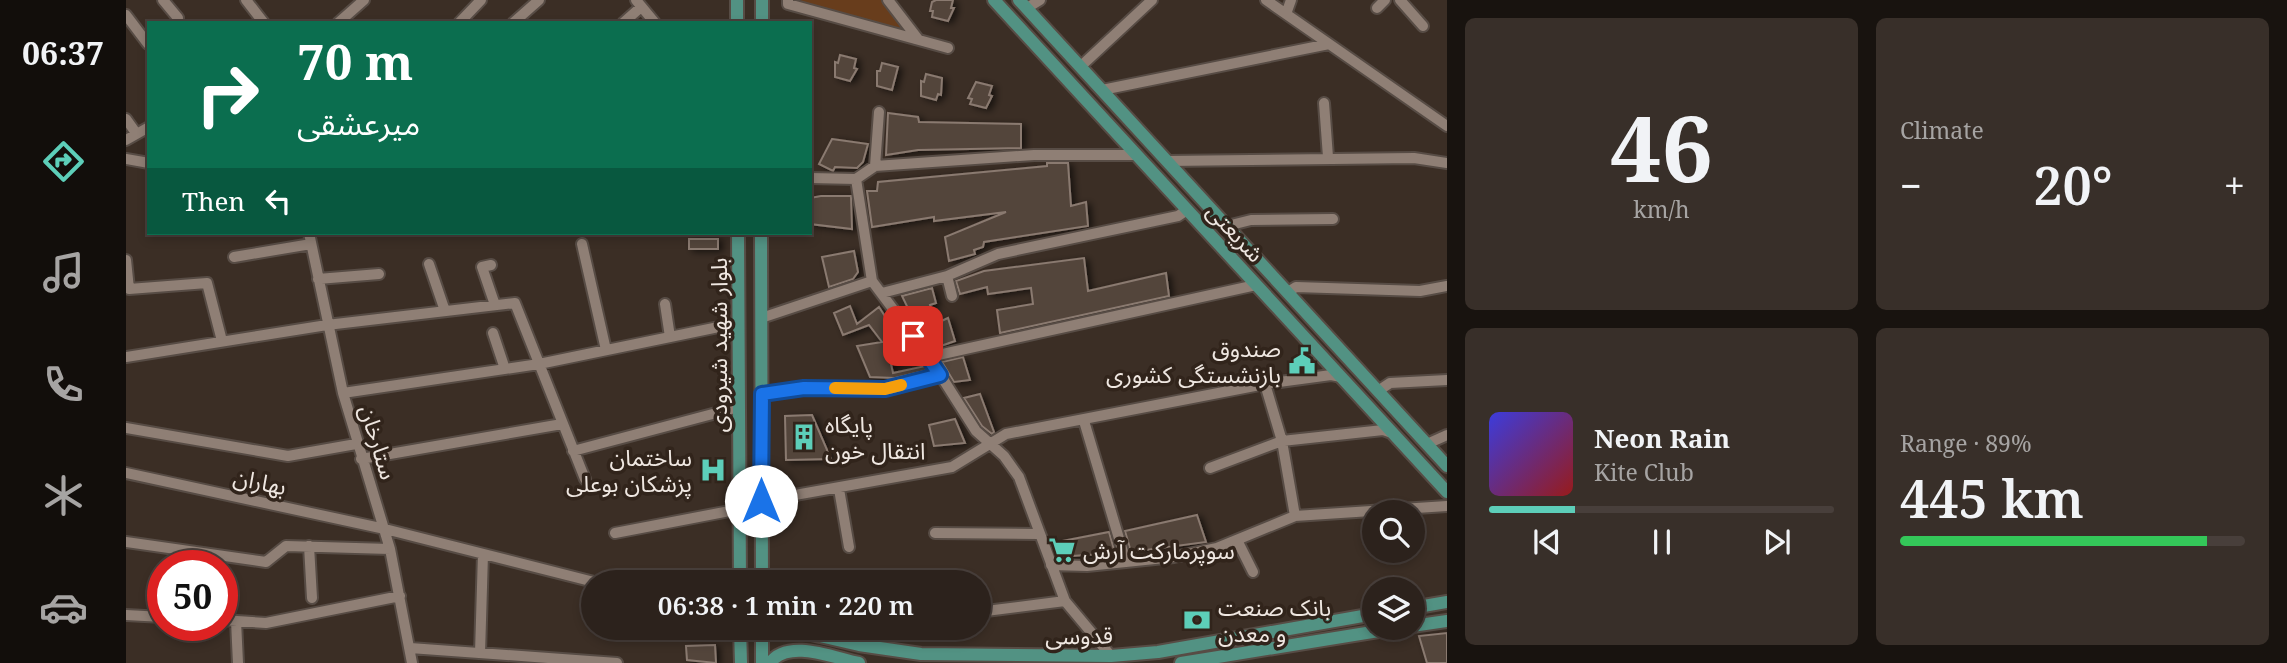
<!DOCTYPE html>
<html lang="en">
<head>
<meta charset="utf-8">
<style>
	body { margin:0; font-family:"Noto Serif","Noto Sans Arabic",serif; background:#382f29; color:#f1f3f6; height:100vh; display:flex; flex-direction:column; font-size:26px; white-space:nowrap }
	* { box-sizing:border-box; margin:0 }
	p { font-size:23px; color:#a6a4a3 }
	.icon { flex:none; width:38px; height:38px; fill:none; stroke:currentColor; stroke-width:2; stroke-linecap:round; stroke-linejoin:round }
	.map { position:relative; flex:1; overflow:hidden }
	.panel { display:flex; flex-direction:column; gap:18px; padding:18px; background:#18130f; width:840px }
	.panel>* { flex:none }
	.banner { position:absolute; left:21px; top:21px; width:665px; height:214px; border-radius:0px; box-shadow:0 4px 10px #0003,0 0 0 2px #483f3b; background:#0b6e4f; color:#fff; overflow:hidden }
	.fabs { position:absolute; left:1236px; top:500px; display:grid; gap:14px }
	.fabs a { display:grid; place-items:center; width:63px; height:63px; border-radius:50%; background:#2c221c; box-shadow:0 4px 10px #0003,0 0 0 2px #483f3b; font-size:35px }
	.speed { position:absolute; left:21px; top:550px; display:flex; gap:14px; font-size:35px; font-weight:700; text-align:center }
	.speed>* { display:grid; place-content:center; width:91px; height:91px; border-radius:50%; background:#2c221c; box-shadow:0 4px 10px #0003,0 0 0 2px #483f3b; line-height:1 }
	.speed .limit { border:10px solid #d22; background:#fff; color:#111 }
	.pin { position:absolute; display:grid; place-items:center; width:60px; height:60px; color:#fff; margin:-30px; border-radius:14px; box-shadow:0 4px 10px #0006 }
	.me { position:absolute; width:77px; margin:-38px; rotate:0deg; stroke-linejoin:round; filter:drop-shadow(0 0 5px #0008) }
	.turn { display:flex; align-items:center; gap:24px; height:147px; padding:0 35px; font-size:32px }
	.turn .icon { width:91px; height:91px; stroke-width:2.5 }
	.turn b { display:block; font-size:49px; line-height:60px }
	.then { display:flex; align-items:center; height:66px; padding:0 35px; background:#0003; gap:14px; font-size:26px }
	.big { font-size:52px; font-weight:600; line-height:1.1 }
	.panel .card { flex:1; display:flex; flex-direction:column; justify-content:center; gap:10px; min-width:0; padding:0 24px; border-radius:10px; background:#382f29 }
	.panel .dial { align-items:center; gap:0 }
	.dial b { font-size:91px; line-height:1 }
	.song { display:flex; align-items:center; gap:21px }
	.cover { width:84px; height:84px; border-radius:10px; background:linear-gradient(135deg,hsl(240 70% 55%),hsl(0 70% 35%)) }
	.played { height:7px; border-radius:4px; background:linear-gradient(90deg,#5dceb9 25%,#483f3b 25%) }
	.keys { display:flex; justify-content:space-around; direction:ltr }
	.heat { display:flex; justify-content:space-between; align-items:center; font-size:38px; direction:ltr }
	.charge { height:10px; border-radius:5px; background:linear-gradient(90deg,#34c759 89%,#483f3b 0) }
	.panel .tiles { flex:1; display:grid; gap:18px; grid-template-columns:repeat(2,1fr) }
	.trip { position:absolute; left:455px; top:570px; width:410px; height:70px; border-radius:35px; background:#2c221c; box-shadow:0 4px 10px #0003,0 0 0 2px #483f3b; font-weight:600; line-height:70px; text-align:center }
	main { display:flex; flex:1; min-height:0 }
	.menu { display:flex; flex-direction:column; width:126px; justify-content:space-around; align-items:center; background:#120e0b; color:#a6a4a3 }
	.menu .icon { width:49px; height:49px }
	.menu .active { color:#5dceb9 }
	.menu b { font-size:32px; color:#f1f3f6 }
	.map>svg:first-child { display:block }
	.green { fill:#683d1c }
	.building { fill:#52443b; stroke:#8a7a70; stroke-width:2; filter:url(#shadow) }
	.lines { fill:none; stroke-linecap:round; stroke-linejoin:round }
	.minor-casing { stroke:#574c45; stroke-width:14 }
	.major-casing { stroke:#574c45; stroke-width:16 }
	.minor { stroke:#8f7f75; stroke-width:10 }
	.major { stroke:#529283; stroke-width:12 }
	.route-casing { stroke:#114b97; stroke-width:18 }
	.route { stroke:#1a73e8; stroke-width:12 }
	.slow { stroke:#f59e0b; stroke-width:12 }
	.labels { text-anchor:middle; dominant-baseline:central; stroke-width:7; stroke-linejoin:round; paint-order:stroke }
	.street-label { font-size:23px; fill:#efe7e1; stroke:#31241b }
	.poi-label { font-size:23px; fill:#efe7e1; stroke:#31241b; text-anchor:start }
</style>
</head>
<body>
<main>
<nav class="menu">
<b>06:37</b>
<svg class="icon active" aria-label="directions" viewBox="0 0 24 24"><path d="M12 3l9 9-9 9-9-9zM9 14v-3h6M13 9l2 2-2 2"/></svg>
<svg class="icon" aria-label="music" viewBox="0 0 24 24"><path d="M9 18V5l10-2v13"/><circle cx="6" cy="18" r="3"/><circle cx="16" cy="16" r="3"/></svg>
<svg class="icon" aria-label="phone" viewBox="0 0 24 24"><path d="M5 4h4l2 5-3 2q2 4 5 5l2-3 5 2v4C11 20 4 13 5 4z"/></svg>
<svg class="icon" aria-label="climate" viewBox="0 0 24 24"><path d="M12 3v18M4 7l16 10M4 17L20 7"/></svg>
<svg class="icon" aria-label="car" viewBox="0 0 24 24"><path d="M5 17H2v-5l4-1 3-4h7l3 4 3 1v5h-3M9 17h6M6 11h13"/><circle cx="7" cy="17" r="2"/><circle cx="17" cy="17" r="2"/></svg>
</nav>
<div class="map">
<svg width="1321" height="663" viewBox="0 0 1321 663">
	<defs>
		<filter id="shadow"><feDropShadow dx="4" dy="2" stdDeviation="3.5" flood-color="#0009"/></filter>
	</defs>
	<rect width="100%" height="100%" fill="#3b2e25"/>
	<path class="green" d="M675,0H755L783,32L676,3Z"/>
	<path class="building" d="M810,0H827L825,8H828L822,21L806,17L807,11H804L806,2Z
		M714,55L730,59L728,68L731,69L724,81L709,77V62L712,63Z
		M756,63L772,67L766,90L751,86V71H754Z
		M800,74L816,78L815,95L812,94L810,100L795,96V81L798,82Z
		M850,82L866,86L863,95L866,96L860,108L844,104L846,99L842,98Z
		M762,113L792,117L793,122L895,124V148L792,150L760,155Z
		M706,139L742,144L737,162L731,168L709,167L707,171L693,164Z
		M921,163H942L945,206L960,202L962,226L858,242L857,247L848,250L849,254L823,261L819,237L880,212L808,221V217L746,227L741,191H751L752,182L921,166Z
		M695,196H725L726,229L684,224V198Z
		M563,239H592V249H563Z
		M728,251L732,272L727,279L703,287L696,257Z
		M958,258L962,291L1040,273L1043,296L874,333L871,310L907,304L905,288L862,294L861,287L834,294L830,281L858,271Z
		M806,288L810,303L804,305L809,324L822,318L829,341L809,348L792,329L776,296Z
		M724,306L731,324L753,307L771,335L776,333L791,355L765,364L767,373L799,366L802,370L769,378L744,377L731,346L756,342L743,325L717,335L708,313Z
		M837,357L844,380L828,382L816,362Z
		M854,394L868,432L866,434L856,426L838,398Z
		M686,415L705,459L660,460L659,416Z
		M829,419L839,443L808,446L803,425Z
		M1071,515L1080,542L1005,552L999,531Z
		M983,532L989,553L931,557L926,543Z
		M1321,633V663H1301L1293,636Z
		M589,645L590,663L561,660L560,646Z"/>
	<g class="lines">
		<g class="minor-casing">
			<path id="minor" d="M37,0L52,18
				M120,0L138,23
				M510,0L529,23
				M662,0V4L822,48
				M762,0L792,39
				M1140,0L1321,126
				M1274,0L1297,26
				M901,8L914,0
				M1251,8L1259,0
				M1160,14L1165,0
				M0,15L22,44
				M212,23L238,0
				M333,23L355,0
				M387,23L413,0
				M497,23L515,7
				M954,67L1026,0
				M976,90L1203,44
				M1198,103L1202,157
				M0,119L10,133
				M0,140L23,127
				M0,159L23,163
				M1041,161L1288,158L1321,163
				M749,166L753,112
				M684,178L730,179L749,166L908,155H1010
				M730,179L746,281L803,357L850,431L878,456L893,477L939,601L985,656
				M1101,226L1125,220L1207,219
				M183,233L217,393L264,549L286,663
				M456,244L480,350
				M108,257L185,244
				M0,260L3,289L81,283L96,341
				M303,264L319,311
				M365,265L356,267L369,305
				M821,276L826,296
				M192,279L253,274
				M1162,292L1170,287L1294,291L1321,286
				M756,293L821,276L872,254L1052,216L1061,210
				M539,304L544,337
				M635,318L746,281
				M367,333L379,369
				M0,357L201,325L389,303L459,479
				M803,357L1130,285
				M1139,384L1156,441L1169,516
				M1252,391L1264,383L1321,380
				M217,393L413,364L612,323
				M636,394L678,388L759,389L814,375
				M958,421L1000,562
				M0,428L162,456L230,444
				M1301,444L1321,435
				M447,451L613,407
				M235,459L436,424
				M1084,468L1156,441L1257,430L1266,433
				M0,473L259,529L472,583
				M713,489L723,547
				M635,501L826,467L880,434L1139,384L1205,375L1215,377
				M489,533L614,509
				M809,533L912,534
				M1111,540L1127,572
				M0,542L140,562L160,546L264,549
				M183,546L186,598
				M925,565L961,566L1048,557L1091,548L1169,516L1321,506
				M852,612L939,601
				M0,615L37,617
				M96,620L140,623L274,596
				M110,621L112,663
				M284,648L491,663
				M354,653L357,554"/>
		</g>
		<g class="major-casing">
			<path id="major" d="M611,0V23
				M868,0L1321,492
				M893,0L1321,466
				M636,23V0
				M612,233L614,583
				M635,233L636,583
				M1286,608L1321,602
				M1286,626L1321,621
				M614,628L615,663
				M636,628V663
				M659,628L733,645L795,654L985,656L1032,652L1248,614
				M644,663C662,638 708,658 733,663
				M1055,663L1271,628"/>
		</g>
		<use href="#minor" class="minor"/>
		<use href="#major" class="major"/>
	</g>
	<g class="lines">
		<g class="route-casing">
			<path id="route" d="M635,501L636,394L678,388L759,389L814,375L787,336"/>
		</g>
		<use href="#route" class="route"/>
		<path class="slow" d="M709,388L759,389L775,385"/>
	</g>
	<defs>
		<g id="civic-bare" transform="scale(2.1)"><path d="M-.6-6.5H3V-4.5H.6V-3L4-1V1h2V6H-6V1h2V-1L-.6-3ZM-1.2 2.5V6h2.4V2.5Z" fill="#5dceb9" stroke="#31241b" stroke-width="2.5" paint-order="stroke"/></g>
		<g id="building-bare" transform="scale(2.1)"><path d="M-4-6H4V6H1V3H-1V6H-4ZM-2.5-4.3h1.7v1.8h-1.7ZM.8-4.3h1.7v1.8H.8ZM-2.5-1h1.7V.8h-1.7ZM.8-1h1.7V.8H.8Z" fill="#5dceb9" stroke="#31241b" stroke-width="2.5" paint-order="stroke"/></g>
		<g id="hospital-bare" transform="scale(2.1)"><path d="M-5-5h3v3.5h4V-5h3V5h-3V1.5h-4V5h-3Z" fill="#5dceb9" stroke="#31241b" stroke-width="2.5" paint-order="stroke"/></g>
		<g id="supermarket-bare" transform="scale(2.1)"><path d="M-6-5.5h2.5l.6 2H6L4.5 2H-2.5L-4.4-4H-6ZM-1.5 3.2a1.3 1.3 0 1 0 .1 0ZM3 3.2a1.3 1.3 0 1 0 .1 0Z" fill="#5dceb9" stroke="#31241b" stroke-width="2.5" paint-order="stroke"/></g>
		<g id="bank-bare" transform="scale(2.1)"><path d="M-6-4H6V4H-6ZM0-2.3a2.3 2.3 0 1 0 0 4.6a2.3 2.3 0 1 0 0-4.6Z" fill="#5dceb9" stroke="#31241b" stroke-width="2.5" paint-order="stroke"/></g>
	</defs>
	<g fill-rule="evenodd">
		<use href="#civic-bare" x="1176" y="361"/>
		<use href="#building-bare" x="678" y="437"/>
		<use href="#hospital-bare" x="587" y="470"/>
		<use href="#supermarket-bare" x="936" y="550"/>
		<use href="#bank-bare" x="1071" y="620"/>
	</g>
	<g class="labels">
		<g class="street-label">
			<text transform="translate(1110 232) rotate(47)">شریعتی</text>
			<text transform="translate(592 345) rotate(-90)">بلوار شهید شیرودی</text>
			<text transform="translate(253 442) rotate(73)">ستارخان</text>
			<text transform="translate(134 481) rotate(12)">بهاران</text>
			<text transform="translate(953 635) rotate(-1)">قدوسی</text>
		</g>
		<g class="poi-label">
			<text x="1155" y="348" text-anchor="end">صندوق<tspan x="1155" dy="26">بازنشستگی کشوری</tspan></text>
			<text x="699" y="424">پایگاه<tspan x="699" dy="26">انتقال خون</tspan></text>
			<text x="566" y="457" text-anchor="end">ساختمان<tspan x="566" dy="26">پزشکان بوعلی</tspan></text>
			<text x="957" y="550">سوپرمارکت آرش</text>
			<text x="1092" y="607">بانک صنعت<tspan x="1092" dy="26">و معدن</tspan></text>
		</g>
	</g>
</svg>
<div class="fabs">
<a><svg class="icon" aria-label="search" viewBox="0 0 24 24"><circle cx="10" cy="10" r="6"/><path d="M15 15l6 6"/></svg></a>
<a><svg class="icon" aria-label="layers" viewBox="0 0 24 24"><path d="M12 4l9 5-9 5-9-5zM3 14l9 5 9-5"/></svg></a>
</div>
<div class="speed"><div class="limit">50</div></div>
<div class="pin" style="left:787px;top:336px;background:#d93025"><svg class="icon" aria-label="arrive" viewBox="0 0 24 24"><path d="M6 21V4h12l-3 4 3 4H6"/></svg></div>
<svg class="me" style="left:635px;top:501px" viewBox="-20 -20 40 40"><circle r="19" fill="#fff"/><path d="M0-13L10 11 0 6-10 11z" fill="#1a73e8"/></svg>
<div class="trip">06:38 · 1 min · 220 m</div>
<div class="banner">
<div class="turn"><svg class="icon" aria-label="right" viewBox="0 0 24 24"><path d="M7 20v-9h11M14 6l5 5-5 5"/></svg><div><b>70 m</b>میرعشقی</div></div>
<div class="then">Then<svg class="icon" aria-label="left" viewBox="0 0 24 24"><path d="M17 20v-9H6M10 6l-5 5 5 5"/></svg></div>
</div>
</div>
<section class="panel">
<div class="tiles">
<div class="card dial"><b>46</b><p>km/h</p></div>
<div class="card"><p>Climate</p>
<div class="heat"><a>−</a><b class="big">20°</b><a>+</a></div>
</div>
<div class="card">
<div class="song"><i class="cover"></i><div><b>Neon Rain</b><p>Kite Club</p></div></div>
<div class="played"></div>
<div class="keys"><svg class="icon" aria-label="previous" viewBox="0 0 24 24"><path d="M18 5L8 12l10 7zM5 5v14"/></svg><svg class="icon" aria-label="pause" viewBox="0 0 24 24"><path d="M8 5v14M16 5v14"/></svg><svg class="icon" aria-label="next" viewBox="0 0 24 24"><path d="M6 5l10 7-10 7zM19 5v14"/></svg></div>
</div>
<div class="card"><p>Range · 89%</p><b class="big">445 km</b><div class="charge"></div></div>
</div>
</section>
</main>
</body>
</html>
